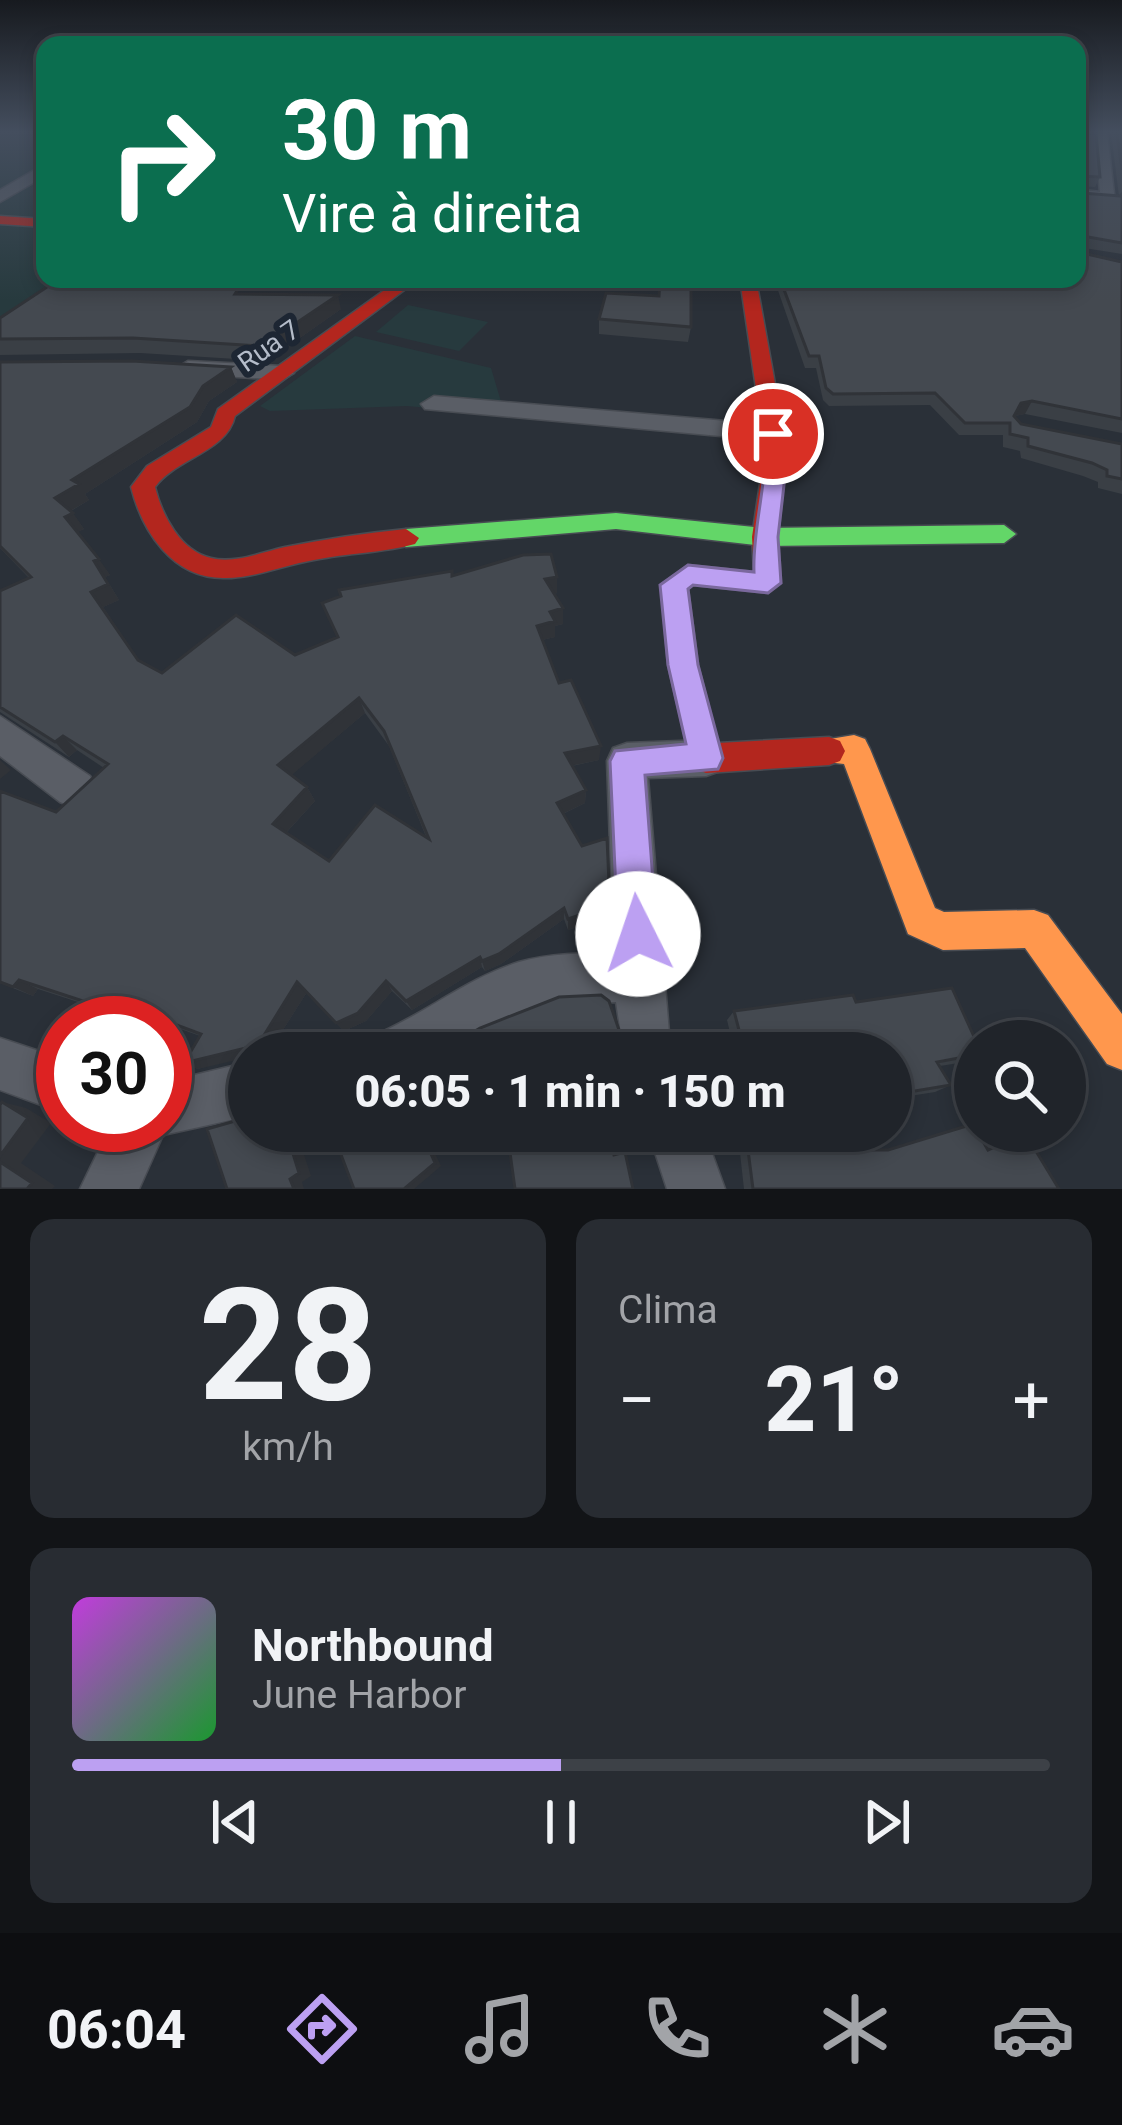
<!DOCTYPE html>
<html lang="pt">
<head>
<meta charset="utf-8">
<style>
	body { margin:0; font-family:Roboto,sans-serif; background:#282c32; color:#f1f3f6; height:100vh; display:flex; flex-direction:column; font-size:45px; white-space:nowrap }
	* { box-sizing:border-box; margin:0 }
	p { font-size:39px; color:#a2a4a8 }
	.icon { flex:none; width:66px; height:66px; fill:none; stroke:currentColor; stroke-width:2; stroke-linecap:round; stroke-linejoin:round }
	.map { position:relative; height:1189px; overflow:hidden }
	.details { display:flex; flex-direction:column; gap:30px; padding:30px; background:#121417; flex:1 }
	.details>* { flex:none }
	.banner { position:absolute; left:36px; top:36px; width:1050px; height:252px; border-radius:24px; box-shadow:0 6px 18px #0003,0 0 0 3px #3d4147; background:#0b6e4f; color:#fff; overflow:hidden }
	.controls { position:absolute; left:954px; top:1020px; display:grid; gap:24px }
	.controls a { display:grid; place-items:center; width:132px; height:132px; border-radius:50%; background:#20242a; box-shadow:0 6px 18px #0003,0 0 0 3px #3d4147; font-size:60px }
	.speed { position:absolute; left:36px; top:996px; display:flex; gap:24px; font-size:60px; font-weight:700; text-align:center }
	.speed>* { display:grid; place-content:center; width:156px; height:156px; border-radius:50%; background:#20242a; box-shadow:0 6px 18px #0003,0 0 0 3px #3d4147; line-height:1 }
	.speed .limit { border:18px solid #d22; background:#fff; color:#111 }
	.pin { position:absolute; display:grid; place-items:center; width:102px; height:102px; color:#fff; margin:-51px; border:6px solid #fff; border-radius:50%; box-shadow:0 3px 12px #0007 }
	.me { position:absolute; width:132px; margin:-66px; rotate:356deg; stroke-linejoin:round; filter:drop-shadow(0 0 9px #0008) }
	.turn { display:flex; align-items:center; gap:42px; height:252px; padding:0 48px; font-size:54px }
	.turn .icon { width:156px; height:156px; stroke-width:2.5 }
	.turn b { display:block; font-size:84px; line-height:102px }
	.big { font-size:90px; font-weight:800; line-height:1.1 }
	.details .widget { flex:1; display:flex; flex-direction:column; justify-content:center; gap:18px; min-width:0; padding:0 42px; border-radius:24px; background:#282c32 }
	.details .dial { align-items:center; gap:0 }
	.dial b { font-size:156px; line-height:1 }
	.song { display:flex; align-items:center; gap:36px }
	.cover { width:144px; height:144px; border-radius:18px; background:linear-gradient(135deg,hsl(290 70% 55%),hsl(130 70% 35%)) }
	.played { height:12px; border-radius:6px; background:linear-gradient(90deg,#bca0f2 50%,#3d4147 50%) }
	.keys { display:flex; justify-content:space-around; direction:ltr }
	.heat { display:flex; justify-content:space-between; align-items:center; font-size:66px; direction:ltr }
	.details .tiles { flex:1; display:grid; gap:30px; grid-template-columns:1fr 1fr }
	.widget:last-child { grid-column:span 2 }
	.trip { position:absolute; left:228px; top:1032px; width:684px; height:120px; border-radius:60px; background:#20242a; box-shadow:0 6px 18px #0003,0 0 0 3px #3d4147; font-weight:800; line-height:120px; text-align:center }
	.tabs { display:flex; height:192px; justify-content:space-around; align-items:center; background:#0d0e11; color:#a2a4a8 }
	.tabs .icon { width:84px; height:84px }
	.tabs .selected { color:#bca0f2 }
	.tabs b { font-size:54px; color:#f1f3f6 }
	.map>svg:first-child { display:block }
	.green { fill:#273a3e }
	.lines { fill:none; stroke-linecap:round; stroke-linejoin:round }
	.street-casing { stroke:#484c53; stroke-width:3 }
	.fast-casing { stroke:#484c53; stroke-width:3 }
	.slow-casing { stroke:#484c53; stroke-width:3 }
	.jam-casing { stroke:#484c53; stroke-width:3 }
	.street { fill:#5a5e66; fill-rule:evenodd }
	.fast { fill:#63d668; fill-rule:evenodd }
	.slow { fill:#ff974d; fill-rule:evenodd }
	.jam { fill:#b3261e; fill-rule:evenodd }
	.wall { fill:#3a3f45; fill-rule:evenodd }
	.shaded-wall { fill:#303338 }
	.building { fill:#444950; stroke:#303338; stroke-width:3; fill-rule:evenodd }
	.route { fill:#bca0f2; stroke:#7a689d; stroke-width:3 }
	.labels { text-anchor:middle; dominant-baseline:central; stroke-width:12; stroke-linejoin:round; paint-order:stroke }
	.far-street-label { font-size:27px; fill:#b4bcc9; stroke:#1d2633 }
</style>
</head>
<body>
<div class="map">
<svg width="1122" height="1189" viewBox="0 0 1122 1189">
	<rect width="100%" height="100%" fill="#2a3038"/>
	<path class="green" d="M0,133H45V279H159L0,345Z
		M408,305L488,322L459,351L376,332Z
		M355,336L491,368L505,415L407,406L270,411L260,406Z"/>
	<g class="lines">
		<g class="street-casing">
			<path id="street" d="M1094,133L1107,134L1115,202L1077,199V189L1100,192Z
				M45,164V176L0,202V190Z
				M188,361L282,366L294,373L282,380L180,373L176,368Z
				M434,396L774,425L787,433L774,441L425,409L421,404Z
				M0,716L90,776L96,789L90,802L75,808L60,802L0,756Z
				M706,740L720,745L726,758L720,771L706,776L648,778L669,1033L676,1053H624L616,1002L551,1005L517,1012L453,1053H367L375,1035C425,1014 467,978 519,962C550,953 583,953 614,953L607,761L613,748L627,743Z
				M0,1038L63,1059V1113L0,1090Z
				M249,1062V1116L163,1135L139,1189H80L111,1125H165V1082Z
				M648,1131H704L725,1189H667Z"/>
		</g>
		<g class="fast-casing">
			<path id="fast" d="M616,513L765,528L1004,525L1016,534L1004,543L765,546L616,529L406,547L393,538L406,529Z"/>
		</g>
		<g class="slow-casing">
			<path id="slow" d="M854,735L865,739L870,749L935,908L944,912L1034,910L1048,915L1122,1014V1070L1107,1064L1025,948L943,950L908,934L844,764L818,761L813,751L818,741Z"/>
		</g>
		<g class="jam-casing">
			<path id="jam" d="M0,216L45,219V227L0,224Z
				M400,279H419L235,416C227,452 176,458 155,487C162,515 180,551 211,558C235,564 262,552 285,547C325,539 365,533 406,529L419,538L415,544C383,553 347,553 314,560C284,565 252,579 223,578C172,578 142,531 131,487L147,466L211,427L218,409Z
				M740,279H756L787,450L778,537L781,583L768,593L693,585L688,589L698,665L718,743L829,737L840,741L845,751L840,761L829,765L706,773L694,768L690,758L668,665L661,585L688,565L754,572L752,537L765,450Z"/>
		</g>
		<use href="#street" class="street"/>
		<use href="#fast" class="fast"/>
		<use href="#slow" class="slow"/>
		<use href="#jam" class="jam"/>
	</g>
	<path class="wall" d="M1077,133L1100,177L1095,187L1078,186L1077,189L1082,193L1119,196L1111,133H1110H1122V254L1078,247V252L1122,262V433L1025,414L1014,416L1021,424L1122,444V494L1098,488V482L1083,476L1021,458L1020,451L1003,447V435H959L930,405L829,406L823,400L816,368H805L774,279H1077Z
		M243,294L341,309L267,361L140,353L0,355V318Z
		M599,319L691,327L688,342L599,334Z
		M0,362L231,367L237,382L209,401L197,422L85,494L89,500L71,511L84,529L77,532L110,575L105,577L119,600L103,607L139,661L162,673L295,655L337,638L322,603L452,576L557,593L554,594L563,608V624L555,626V637L542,640L559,683L599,760L572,766L586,790L585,803L563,814L608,917L568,930L564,919L501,964L485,971L482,967L412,1010L392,991L366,1021L344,1031L307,992L269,1052L249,1053L198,1069L184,1063L200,1036L120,1007L115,1014L38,989L33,996L0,983V791L56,812L104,768L77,750L69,757L0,712V591L29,578L0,548ZM365,713L389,746L427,839L329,861L286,833L315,801L307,787L291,775Z
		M856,1002L975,1041V1057L965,1062L940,1066L951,1085L935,1092L891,1099V1053H735L727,1020L734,1011Z
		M1025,1133L1059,1189H744L740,1153L748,1150H886L986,1146L1005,1137Z"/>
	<path class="shaded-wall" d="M338,295L341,309L267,361L262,346Z
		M231,367L237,382L209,401L197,422L85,494L89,500L65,514L55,498L72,480Z
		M1032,401L1025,414L1014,416L1021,403Z
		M73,513L84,529L76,533L65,517Z
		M99,559L110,575L105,577L119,600L103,607L91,592L94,561Z
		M557,577V593L546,595L545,579Z
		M563,608V624L555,626V637L537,641V626L550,612Z
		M359,698L365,713L287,779L278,765Z
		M63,736L77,750L69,757L55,742Z
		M601,746L599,760L565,767V753Z
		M0,760L11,770L0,779Z
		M307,787L315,801L282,837L273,824Z
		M586,790L585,803L558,816L557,803Z
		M610,905L608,917L568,930V919Z
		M564,908V919L501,964L485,971L482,961Z
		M480,957L482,967L412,1010L406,1001Z
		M19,980L38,989L33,996L13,987Z
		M386,981L392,991L366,1021L344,1031L336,1023Z
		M297,982L307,992L269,1052L249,1053V1057L198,1069L184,1063Z
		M104,998L120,1007L115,1014L98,1006Z
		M2,1102L26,1108L51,1123L21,1163L55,1186L52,1189H27L0,1162Z
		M286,1131H296L311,1176L302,1182L304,1189H294L290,1179Z
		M428,1131H432L439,1147L433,1149L441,1166L414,1189H404Z
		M474,1131H501L466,1140L460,1135Z"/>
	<path class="building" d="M1077,133H1096L1100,177L1079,176L1077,189L1082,193L1120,196L1122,194V243L1083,236L1078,240V252L1122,262V419L1032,401L1021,403L1014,416L1021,424L1122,444V479L1107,476V470L1092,463L1028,446V438L1010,434V423H965L935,393L833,394L826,388L819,356H809L780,279H1077Z
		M1117,133H1122V170Z
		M660,279H691V327L599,319L606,293L659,296Z
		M120,281L171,287L240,286L235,294L338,295L262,346L133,338L0,339V318L53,283Z
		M132,361L231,367L203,386L190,407L72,480L79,484L55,498L73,513L65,517L99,559L94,561L108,584L91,592L138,660L162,673L236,615L295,655L338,637L322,603L341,596L339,590L452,571V576L523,555L551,554L557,577L545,579L563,608L550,612L555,621L537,626L559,683L571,680L601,746L565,753L586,790L557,803L582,846L607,838L610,905L568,919L564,908L499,954L482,961L480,957L406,1001L386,981L358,1013L336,1023L297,982L258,1045L184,1063L201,1034L104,998L98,1006L19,980L13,987L0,982V791L56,812L108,764L63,736L55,742L0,707V591L31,577L0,546V362ZM359,698L384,731L429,839L375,805L329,861L273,824L307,787L278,765Z
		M952,988L976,1041L975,1055L937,1062L951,1085L891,1095V1053H745L734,1011L853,995L856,1002Z
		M601,995L609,1001L627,1053H449L448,1047L480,1028L559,997Z
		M2,1102L28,1118L0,1156V1105Z
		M249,1117V1131H286L299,1173L290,1179L294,1189H227L207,1129Z
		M973,1124L975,1131H977L988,1150L1025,1133L1059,1189H753L748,1150H888Z
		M332,1131H428L434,1143L427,1145L435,1163L404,1189H354Z
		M507,1131H609L614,1155L625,1152L633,1189H515Z
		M0,1162L32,1183L27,1189H0Z"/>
	<linearGradient id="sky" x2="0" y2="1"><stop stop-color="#171a1f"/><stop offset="0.44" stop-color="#444e5e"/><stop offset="1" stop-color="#444e5e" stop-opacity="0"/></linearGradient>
	<rect width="1122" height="300" fill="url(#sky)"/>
	<path class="route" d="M773,427L784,434L788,450L778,537L781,583L768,593L693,585L688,589L698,665L723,758L718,769L645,775L657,934L652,947L638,953L624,947L618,934L610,761L615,751L686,744L668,665L660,585L688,565L754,572C752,526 770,478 763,434Z"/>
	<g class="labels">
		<g class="far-street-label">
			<text transform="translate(269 346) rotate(-35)">Rua 7</text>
		</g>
	</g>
</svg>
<div class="controls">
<a><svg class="icon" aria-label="search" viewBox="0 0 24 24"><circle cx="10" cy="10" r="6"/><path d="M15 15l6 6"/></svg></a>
</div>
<div class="speed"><div class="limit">30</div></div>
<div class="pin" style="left:773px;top:434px;background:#d93025"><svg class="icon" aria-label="arrive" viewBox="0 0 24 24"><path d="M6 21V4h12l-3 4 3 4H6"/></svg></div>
<svg class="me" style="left:638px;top:934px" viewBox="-20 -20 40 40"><circle r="19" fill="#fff"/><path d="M0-13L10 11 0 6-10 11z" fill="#bca0f2"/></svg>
<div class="trip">06:05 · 1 min · 150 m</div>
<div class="banner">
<div class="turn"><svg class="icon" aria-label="right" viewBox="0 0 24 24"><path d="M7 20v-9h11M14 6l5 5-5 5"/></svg><div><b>30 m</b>Vire à direita</div></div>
</div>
</div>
<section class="details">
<div class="tiles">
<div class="widget dial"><b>28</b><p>km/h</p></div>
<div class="widget"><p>Clima</p>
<div class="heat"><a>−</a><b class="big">21°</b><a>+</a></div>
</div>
<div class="widget">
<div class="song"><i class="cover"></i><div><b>Northbound</b><p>June Harbor</p></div></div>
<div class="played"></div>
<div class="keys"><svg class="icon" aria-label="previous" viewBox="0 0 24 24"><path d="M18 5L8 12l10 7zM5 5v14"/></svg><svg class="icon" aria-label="pause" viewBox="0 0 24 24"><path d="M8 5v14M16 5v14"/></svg><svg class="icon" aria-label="next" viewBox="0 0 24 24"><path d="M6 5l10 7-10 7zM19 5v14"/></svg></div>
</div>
</div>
</section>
<nav class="tabs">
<b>06:04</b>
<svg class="icon selected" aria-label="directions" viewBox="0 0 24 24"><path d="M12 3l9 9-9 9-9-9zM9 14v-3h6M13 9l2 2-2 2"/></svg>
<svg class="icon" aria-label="music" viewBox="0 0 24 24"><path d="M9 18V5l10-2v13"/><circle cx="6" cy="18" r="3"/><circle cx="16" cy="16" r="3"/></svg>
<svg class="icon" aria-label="phone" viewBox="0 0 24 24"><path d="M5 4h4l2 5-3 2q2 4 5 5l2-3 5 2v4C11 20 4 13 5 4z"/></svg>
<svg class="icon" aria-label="climate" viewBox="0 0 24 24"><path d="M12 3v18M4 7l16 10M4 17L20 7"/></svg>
<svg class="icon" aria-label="car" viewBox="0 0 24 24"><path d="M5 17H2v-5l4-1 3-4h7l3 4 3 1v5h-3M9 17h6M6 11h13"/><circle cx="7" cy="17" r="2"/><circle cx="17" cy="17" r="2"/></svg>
</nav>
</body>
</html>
